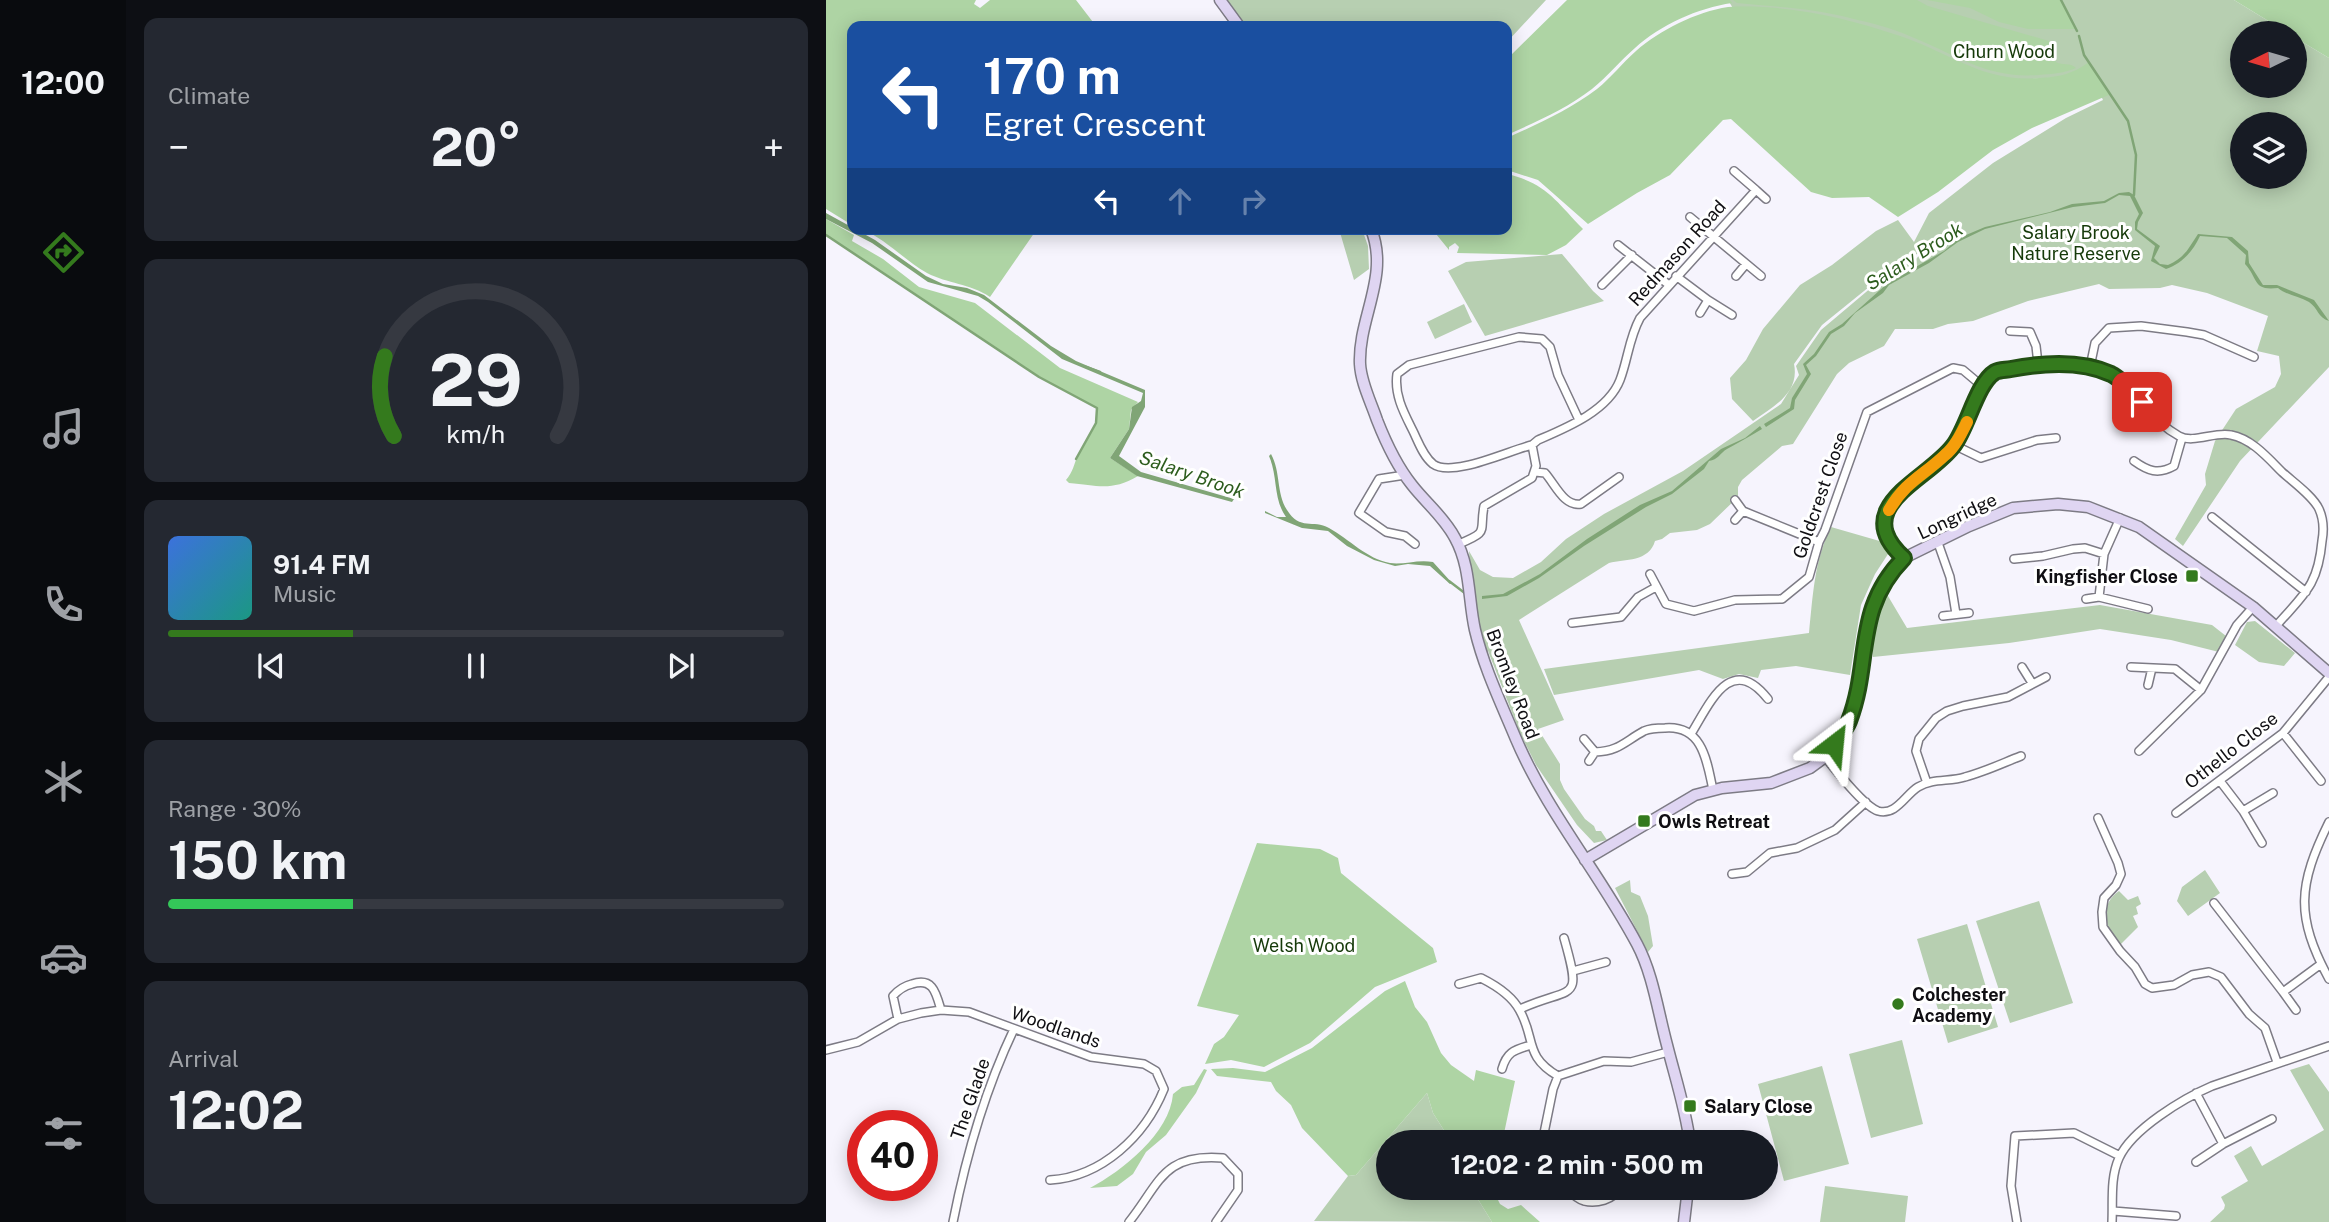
<!DOCTYPE html>
<html lang="en">
<head>
<meta charset="utf-8">
<style>
	body { margin:0; font-family:"Public Sans",sans-serif; background:#242831; color:#f1f3f6; height:100vh; display:flex; flex-direction:column; font-size:26px; white-space:nowrap }
	* { box-sizing:border-box; margin:0 }
	p { font-size:23px; color:#9ea1a6 }
	.icon { flex:none; width:38px; height:38px; fill:none; stroke:currentColor; stroke-width:2; stroke-linecap:round; stroke-linejoin:round }
	.map { position:relative; flex:1; overflow:hidden }
	.drawer { display:flex; flex-direction:column; gap:18px; padding:18px; background:#0d0f14; width:700px }
	.drawer>* { flex:none }
	.banner { position:absolute; left:21px; top:21px; width:665px; height:214px; border-radius:14px; box-shadow:0 4px 18px #0003; background:#1a4fa0; color:#fff; overflow:hidden }
	.needle { width:46px; rotate:265deg }
	.fabs { position:absolute; left:1404px; top:21px; display:grid; gap:14px }
	.fabs a { display:grid; place-items:center; width:77px; height:77px; border-radius:50%; background:#171b24; box-shadow:0 4px 18px #0003; font-size:35px }
	.speed { position:absolute; left:21px; top:1110px; display:flex; gap:14px; font-size:35px; font-weight:700; text-align:center }
	.speed>* { display:grid; place-content:center; width:91px; height:91px; border-radius:50%; background:#171b24; box-shadow:0 4px 18px #0003; line-height:1 }
	.speed .limit { border:10px solid #d22; background:#fff; color:#111 }
	.pin { position:absolute; display:grid; place-items:center; width:60px; height:60px; color:#fff; margin:-30px; border-radius:14px; box-shadow:0 4px 10px #0006 }
	.me { position:absolute; width:77px; margin:-38px; rotate:29deg; stroke-linejoin:round; filter:drop-shadow(0 0 5px #0008) }
	.turn { display:flex; align-items:center; gap:24px; height:147px; padding:0 21px; font-size:32px }
	.turn .icon { width:91px; height:91px; stroke-width:2.5 }
	.turn b { display:block; font-size:49px; line-height:60px }
	.lanes { display:flex; align-items:center; height:66px; padding:0 21px; background:#0003; justify-content:center; gap:35px; direction:ltr }
	.lanes .off { opacity:.35 }
	.big { font-size:52px; font-weight:700; line-height:1.1 }
	.drawer .tile { flex:1; display:flex; flex-direction:column; justify-content:center; gap:10px; min-width:0; padding:0 24px; border-radius:14px; background:#242831 }
	.drawer .dial { align-items:center; gap:0 }
	.dial svg { height:182px; overflow:visible; fill:none; stroke:#363941; stroke-width:7; stroke-linecap:round; text-anchor:middle }
	.dial text { fill:#f1f3f6; stroke:none }
	.song { display:flex; align-items:center; gap:21px }
	.cover { width:84px; height:84px; border-radius:10px; background:linear-gradient(135deg,hsl(220 70% 55%),hsl(170 70% 35%)) }
	.played { height:7px; border-radius:4px; background:linear-gradient(90deg,#347a1d 30%,#363941 30%) }
	.keys { display:flex; justify-content:space-around; direction:ltr }
	.heat { display:flex; justify-content:space-between; align-items:center; font-size:38px; direction:ltr }
	.charge { height:10px; border-radius:5px; background:linear-gradient(90deg,#34c759 30%,#363941 0) }
	.trip { position:absolute; left:550px; top:1130px; width:402px; height:70px; border-radius:35px; background:#171b24; box-shadow:0 4px 18px #0003; font-weight:700; line-height:70px; text-align:center }
	main { display:flex; flex:1; min-height:0 }
	.menu { display:flex; flex-direction:column; width:126px; justify-content:space-around; align-items:center; background:#090b0e; color:#9ea1a6 }
	.menu .icon { width:49px; height:49px }
	.menu .selected { color:#347a1d }
	.menu b { font-size:32px; color:#f1f3f6 }
	.map>svg:first-child { display:block }
	.green { fill:#b7cfb1; fill-rule:evenodd }
	.forest { fill:#aed4a4 }
	.water { fill:#80a576 }
	.lines { fill:none; stroke-linecap:round; stroke-linejoin:round }
	.stream { stroke:#80a576; stroke-width:2.5 }
	.street-casing { stroke:#7d7b85; stroke-width:10 }
	.secondary-casing { stroke:#7d7b85; stroke-width:13 }
	.street { stroke:#fff; stroke-width:7 }
	.secondary { stroke:#dfd5f2; stroke-width:10 }
	.route-casing { stroke:#224f13; stroke-width:18 }
	.route { stroke:#347a1d; stroke-width:12 }
	.slow { stroke:#f59e0b; stroke-width:12 }
	.poi-dot { fill:#347a1d; stroke:#fff; stroke-width:2.5 }
	.labels { text-anchor:middle; dominant-baseline:central; stroke-width:6; stroke-linejoin:round; paint-order:stroke }
	.park-label { font-size:18px; fill:#163a0a; stroke:#fff }
	.street-label { font-size:18px; fill:#100f13; stroke:#fff }
	.poi-label { font-size:18px; font-weight:bold; fill:#100f13; stroke:#fff; text-anchor:start }
	.water-label { font-size:19px; font-style:italic; fill:#2c5c1d; stroke:#fff }
</style>
</head>
<body>
<main>
<nav class="menu">
<b>12:00</b>
<svg class="icon selected" aria-label="directions" viewBox="0 0 24 24"><path d="M12 3l9 9-9 9-9-9zM9 14v-3h6M13 9l2 2-2 2"/></svg>
<svg class="icon" aria-label="music" viewBox="0 0 24 24"><path d="M9 18V5l10-2v13"/><circle cx="6" cy="18" r="3"/><circle cx="16" cy="16" r="3"/></svg>
<svg class="icon" aria-label="phone" viewBox="0 0 24 24"><path d="M5 4h4l2 5-3 2q2 4 5 5l2-3 5 2v4C11 20 4 13 5 4z"/></svg>
<svg class="icon" aria-label="climate" viewBox="0 0 24 24"><path d="M12 3v18M4 7l16 10M4 17L20 7"/></svg>
<svg class="icon" aria-label="car" viewBox="0 0 24 24"><path d="M5 17H2v-5l4-1 3-4h7l3 4 3 1v5h-3M9 17h6M6 11h13"/><circle cx="7" cy="17" r="2"/><circle cx="17" cy="17" r="2"/></svg>
<svg class="icon" aria-label="filters" viewBox="0 0 24 24"><path d="M4 7h16M4 17h16"/><circle cx="9" cy="7" r="2"/><circle cx="15" cy="17" r="2"/></svg>
</nav>
<section class="drawer">
<div class="tile"><p>Climate</p>
<div class="heat"><a>−</a><b class="big">20°</b><a>+</a></div>
</div>
<div class="tile dial"><svg viewBox="0 0 100 80">
<path d="M14 69A42 42 0 1 1 86 69"/>
<path d="M14 69A42 42 0 0 1 10 34" stroke="#347a1d"/>
<text x="50" y="56" font-size="32" font-weight="700">29</text>
<text x="50" y="72" font-size="11">km/h</text>
</svg></div>
<div class="tile">
<div class="song"><i class="cover"></i><div><b>91.4 FM</b><p>Music</p></div></div>
<div class="played"></div>
<div class="keys"><svg class="icon" aria-label="previous" viewBox="0 0 24 24"><path d="M18 5L8 12l10 7zM5 5v14"/></svg><svg class="icon" aria-label="pause" viewBox="0 0 24 24"><path d="M8 5v14M16 5v14"/></svg><svg class="icon" aria-label="next" viewBox="0 0 24 24"><path d="M6 5l10 7-10 7zM19 5v14"/></svg></div>
</div>
<div class="tile"><p>Range · 30%</p><b class="big">150 km</b><div class="charge"></div></div>
<div class="tile"><p>Arrival</p><b class="big">12:02</b></div>
</section>
<div class="map">
<svg width="1503" height="1222" viewBox="0 0 1503 1222">
	<rect width="100%" height="100%" fill="#f6f4fd"/>
	<path class="green" d="M401,0H720L681,42V26H419Z
		M902,0H1408L1462,33H1416V86H1468V37L1503,58V367L1414,461L1357,546L1349,539L1380,485L1379,474L1389,441L1410,409L1449,387L1455,374L1453,356L1431,351L1442,316L1381,293L1346,285L1334,288L1283,289L1273,284L1202,301L1147,321L1122,324L1107,329H1069L1058,346L1023,363L1011,374L967,444L956,446L916,480L912,487V497L884,524L871,530L844,533L836,539L829,541C823,562 799,559 783,563L693,620L738,720L712,729L734,764V780L738,789L759,819L768,826L770,831H775L781,840L768,843L751,825L710,765L694,733L662,651L656,655L646,594L643,551L654,570L667,577L687,578L715,562L740,539L778,514L857,471L955,404L973,375L970,366L995,330L1059,276L1090,259L1097,251L1091,247L1094,252L1059,274L996,325L968,364C974,393 947,407 927,421L906,399L904,378L920,360L937,329L974,285L1006,265L1050,231L1072,220L1088,242L1103,213L1167,163L1240,118L1277,100L1262,69L1250,76L1179,81L908,10ZM1416,124H1468V177H1416Z
		M513,229H536L542,246L543,269L528,280Z
		M736,254L767,291L778,301L659,336L622,271L640,262Z
		M638,304L646,322L609,339L601,322Z
		M1005,527L1057,542L1064,551L1049,574L1035,605L1024,675L970,666L935,670L932,678L913,674L897,679L873,670L728,695L718,669L983,633C987,596 988,561 1005,527Z
		M1059,591L1081,628L1274,605L1386,625L1400,636L1393,652L1345,640L1274,629L1183,643L1047,657C1047,634 1048,612 1059,591Z
		M1429,621L1469,653L1458,666L1433,662L1409,645L1421,622Z
		M1379,870L1394,893L1362,916L1351,901L1356,887Z
		M804,880L805,892L814,896L822,916L827,946L822,952L789,888Z
		M1293,891L1302,900L1312,896L1315,904L1310,907L1312,914L1307,916L1312,927L1294,945C1279,928 1272,906 1293,891Z
		M1213,901L1247,1003L1184,1023L1150,921Z
		M1141,924L1172,1027L1122,1043L1091,939Z
		M1076,1040L1097,1124L1045,1138L1023,1054Z
		M1483,1064L1503,1092V1222H1384L1398,1209L1399,1205L1395,1197L1422,1181L1408,1156L1425,1146L1436,1166L1498,1130L1464,1070Z
		M996,1066L1023,1164L958,1181L932,1084Z
		M601,1093L607,1113L626,1143H562V1188H645L666,1222L488,1221L522,1176L530,1175Z
		M999,1186L1082,1196L1079,1222H994Z"/>
	<path class="forest" d="M0,0H150L148,4L154,8L164,0H250L270,26H26V225L0,209Z
		M741,0H904L906,3C872,8 834,25 809,48C794,61 782,76 766,89C740,109 710,122 681,135V59Z
		M907,0H1091L1102,6L1223,41L1228,45L1230,62C1237,66 1244,62 1250,68C1239,73 1225,74 1213,75C1161,79 1131,55 1086,37C1066,28 1045,23 1024,18C987,8 950,7 911,3Z
		M1101,0H1235L1249,29H1202L1173,22L1144,8Z
		M1408,0H1503V58L1468,37V33H1462Z
		M902,7C959,4 1018,17 1071,35C1122,51 1156,83 1213,78C1233,77 1247,74 1263,62L1285,94L1206,128L1167,150L1112,192L1072,217L1043,197L1006,198L985,192L905,119L897,120L844,175L811,193L762,224L712,180L681,170V138C712,124 743,110 771,89C785,78 796,63 810,51C834,30 870,12 902,7Z
		M681,174C720,183 730,201 757,229L740,245L721,255L631,253L633,247L629,243L623,247V250L606,229H681Z
		M0,219L28,235L26,241L57,259L93,287L149,303L234,368L312,402L305,410L303,429L284,458L312,476C285,492 271,485 243,483L240,480C247,472 248,464 252,455C260,440 273,426 271,408L213,377L0,235Z
		M36,229H211L164,297C143,283 122,284 101,273C78,260 61,240 36,229Z
		M431,843L494,849L512,858L515,873L607,948L611,962L549,987L484,1043L438,1067L405,1060L379,1064L388,1044L398,1037L413,1015L371,1006Z
		M579,981L589,1007L601,1022L615,1053L625,1065L648,1081L650,1070L689,1081L676,1143H626L607,1113L601,1093L530,1175L522,1176L476,1128L465,1105L450,1091L445,1082L391,1076L385,1069L407,1068L439,1072L486,1048L559,991Z
		M378,1069L381,1070L370,1093L340,1135L320,1152L307,1174L291,1186L264,1188C296,1171 344,1133 347,1094L356,1087L368,1085Z
		M645,1188H666L674,1204L682,1209L695,1205L714,1222H666Z"/>
	<path class="water" d="M1303,192L1308,195L1317,213L1312,222L1311,229L1334,246L1328,258L1334,264L1342,265C1360,257 1363,247 1372,234L1406,237L1422,251L1423,263L1437,285H1451L1488,300L1503,321C1492,318 1492,308 1483,302C1473,296 1460,295 1452,288C1426,291 1433,279 1419,264L1420,255L1401,238L1374,236C1367,251 1357,263 1340,269L1325,261L1329,246L1309,230V222L1313,214L1304,196L1293,195L1279,203L1247,207L1159,229L1132,242L1103,263L1063,285L1057,293L1029,313L1018,326L1005,334L990,356L980,365L985,374L969,400L968,409L940,427L938,424L964,408L966,398L981,374L977,364L988,354L1003,332L1016,324L1063,282L1118,251L1133,238L1159,227L1224,212L1246,204L1278,201L1293,193Z
		M0,213L49,240L100,276L117,284L141,288L158,295L225,346L250,361L319,390V407L293,456L315,472L408,499L406,502L311,476L284,458L303,429L306,407L315,401L317,393L236,359L162,302L152,296L102,282L46,243L0,219Z
		M934,426L936,429C925,436 913,442 901,449C894,453 892,460 883,461L878,469L846,494L820,507L758,546L713,578L681,596L656,599V596L677,594L714,574L761,539L814,505L846,491L895,449L919,438Z
		M445,454C455,472 450,493 461,510C474,531 487,519 503,528C523,539 541,559 564,563C578,565 592,559 607,562L626,583L624,584L604,566L582,564L569,566L548,560L521,546L502,531L476,528L439,513V511L451,517H460C447,499 452,476 443,456Z"/>
	<g class="lines">
		<path class="stream" d="M1235,0L1251,31
			M1253,36L1258,55L1302,121L1310,155L1308,195
			M0,235L213,377L271,408L270,423L250,459
			M260,367L274,372
			M623,581L640,594"/>
		<g class="street-casing">
			<path id="street" d="M930,190L940,199
				M864,217L935,276
				M792,245L843,285
				M850,276L882,300L906,315
				M910,276L920,264
				M776,285L806,255
				M874,313L882,300
				M1184,331L1204,332L1210,346L1212,364
				M1264,367L1269,343L1283,328L1315,326L1361,332L1378,335L1428,357
				M706,445C684,450 626,478 607,464C597,456 592,441 587,431C578,413 568,395 571,374L583,365L693,337L716,339L724,347L732,375L753,420
				M1128,445L1155,458L1211,440L1230,438
				M1308,461C1322,471 1332,475 1348,466L1356,438
				M709,472L719,473C729,484 738,507 755,504L793,477
				M579,475L553,479L533,513L560,532L579,536L589,544
				M909,500L917,511L909,520
				M917,511L993,542
				M1386,517L1480,592
				M1294,518L1278,554L1273,597L1322,609
				M1112,543L1124,577L1130,614
				M633,544C664,531 653,533 658,506L706,478L710,466L706,445L712,440C740,428 782,411 794,380C802,359 803,338 814,318L930,190L908,171
				M1078,558C1025,510 1091,484 1121,454C1143,432 1146,389 1169,373C1178,367 1199,366 1210,364C1229,362 1271,365 1288,376C1297,382 1308,392 1315,401C1328,416 1335,426 1353,436C1367,444 1390,431 1405,435C1426,439 1442,458 1456,472C1467,482 1487,496 1493,509C1498,520 1498,530 1496,541C1492,586 1478,594 1450,626
				M1188,559L1217,556L1247,549L1259,548L1278,554
				M824,574L840,604L868,611L909,600L956,599L983,577L993,542L999,530L1041,412L1127,368L1137,370L1156,386
				M1260,599L1273,597
				M1117,616L1143,613
				M746,623L795,617L812,597L830,587
				M1196,667L1206,683
				M1305,667L1349,669L1375,690
				M1322,685L1326,668
				M1457,733L1495,781
				M865,734C884,703 905,652 942,699
				M758,739L769,752C793,751 798,742 818,731C825,728 832,728 839,728C877,725 881,762 887,790
				M1313,751L1375,690L1411,625L1427,607
				M999,757C1010,770 1037,806 1052,811C1070,816 1079,795 1092,787C1107,778 1123,782 1139,777C1158,772 1177,763 1195,756
				M763,761L769,752
				M1394,781L1417,811L1436,843
				M1101,783L1090,751L1093,739L1110,718L1121,711L1137,706L1182,697L1220,677
				M1417,811L1447,793
				M1350,813L1457,733L1503,677
				M1272,818L1292,863L1295,874L1290,885L1278,898L1276,912L1277,927L1294,951L1309,967L1319,984L1326,988L1348,985L1366,975L1383,972L1395,977L1423,1014L1439,1028L1451,1062
				M1503,822C1472,885 1469,916 1503,979
				M906,874L921,872L944,853L971,848L1009,830L1040,802
				M1388,903L1457,992L1495,964
				M747,971L780,962
				M633,984L655,978C669,985 687,997 694,1011C710,1040 698,1056 732,1076
				M1457,992L1470,1010
				M694,1009C747,985 757,1005 738,938
				M72,1019L67,996C73,989 78,986 86,984C107,977 110,993 115,1010
				M0,1050L32,1042L72,1019L95,1013L115,1010L143,1012L265,1057L318,1064L330,1071L338,1089C319,1136 276,1177 224,1180
				M676,1069C681,1051 689,1050 705,1045
				M1370,1093L1397,1144
				M778,1139H790V1143
				M790,1139L801,1137
				M716,1143L727,1089L732,1076L778,1061L805,1062L842,1052
				M1370,1162L1397,1144L1446,1119
				M740,1188C745,1193 751,1199 758,1201C770,1204 788,1200 793,1188
				M1287,1211L1350,1216
				M127,1222C140,1156 159,1090 188,1029
				M303,1222C334,1183 337,1153 397,1158L412,1174V1190L390,1222
				M1191,1222L1185,1186L1189,1136L1248,1133L1294,1156
				M1286,1222C1287,1201 1284,1178 1293,1158C1306,1129 1358,1098 1386,1086L1503,1046"/>
		</g>
		<g class="secondary-casing">
			<path id="secondary" d="M394,0L413,26
				M545,229C564,276 532,318 534,364C535,383 545,402 551,420C560,443 570,465 586,485C600,503 618,517 629,538C645,567 642,599 649,630C658,668 675,703 690,739C721,812 774,874 811,944C827,974 832,1012 841,1045C849,1077 860,1110 864,1143
				M759,860L869,795L896,788L945,783L984,768L999,757L1022,724L1033,680L1041,624L1047,603L1065,572L1078,558L1143,526L1187,508L1232,504L1262,507L1313,527L1427,607L1503,673
				M858,1222L862,1188"/>
		</g>
		<use href="#street" class="street"/>
		<use href="#secondary" class="secondary"/>
	</g>
	<g class="lines">
		<g class="route-casing">
			<path id="route" d="M1008,744C1013,737 1020,729 1023,721C1046,661 1027,610 1078,558C1021,506 1103,480 1128,445C1142,426 1151,383 1169,372C1173,370 1180,370 1185,369C1216,363 1255,360 1285,374C1295,379 1308,393 1316,402"/>
		</g>
		<use href="#route" class="route"/>
		<path class="slow" d="M1063,510C1080,481 1097,476 1119,455C1129,447 1135,434 1141,422"/>
	</g>
	<g class="poi-dot">
		<rect x="1359" y="569" width="14" height="14" rx="3.5"/>
		<rect x="811" y="814" width="14" height="14" rx="3.5"/>
		<circle cx="1072" cy="1004" r="7"/>
		<rect x="857" y="1099" width="14" height="14" rx="3.5"/>
	</g>
	<g class="labels">
		<g class="park-label">
			<text x="1178" y="51">Churn Wood</text>
			<text x="1250" y="232">Salary Brook<tspan x="1250" dy="21">Nature Reserve</tspan></text>
			<text x="478" y="945">Welsh Wood</text>
		</g>
		<g class="street-label">
			<text transform="translate(851 253) rotate(-48)">Redmason Road</text>
			<text transform="translate(994 495) rotate(-71)">Goldcrest Close</text>
			<text transform="translate(1131 516) rotate(-25)">Longridge</text>
			<text transform="translate(687 684) rotate(69)">Bromley Road</text>
			<text transform="translate(1405 750) rotate(-38)">Othello Close</text>
			<text transform="translate(230 1027) rotate(19)">Woodlands</text>
			<text transform="translate(144 1099) rotate(-71)">The Glade</text>
		</g>
		<g class="poi-label">
			<text x="1352" y="576" text-anchor="end">Kingfisher Close</text>
			<text x="832" y="821">Owls Retreat</text>
			<text x="1086" y="994">Colchester<tspan x="1086" dy="21">Academy</tspan></text>
			<text x="878" y="1106">Salary Close</text>
		</g>
		<g class="water-label">
			<text transform="translate(1088 256) rotate(-32)">Salary Brook</text>
			<text transform="translate(366 474) rotate(19)">Salary Brook</text>
		</g>
	</g>
</svg>
<div class="fabs">
<a><svg class="needle" viewBox="-14 -14 28 28"><path d="M0-13l5 13h-10z" fill="#e53935"/><path d="M0 13l5-13h-10z" fill="#9ea1a6"/></svg></a>
<a><svg class="icon" aria-label="layers" viewBox="0 0 24 24"><path d="M12 4l9 5-9 5-9-5zM3 14l9 5 9-5"/></svg></a>
</div>
<div class="speed"><div class="limit">40</div></div>
<div class="pin" style="left:1316px;top:402px;background:#d93025"><svg class="icon" aria-label="arrive" viewBox="0 0 24 24"><path d="M6 21V4h12l-3 4 3 4H6"/></svg></div>
<svg class="me" style="left:1008px;top:744px" viewBox="-20 -20 40 40"><path d="M0-17L14 15 0 8-14 15z" fill="#347a1d" stroke="#fff" stroke-width="4"/></svg>
<div class="trip">12:02 · 2 min · 500 m</div>
<div class="banner">
<div class="turn"><svg class="icon" aria-label="left" viewBox="0 0 24 24"><path d="M17 20v-9H6M10 6l-5 5 5 5"/></svg><div><b>170 m</b>Egret Crescent</div></div>
<div class="lanes"><svg class="icon" aria-label="left" viewBox="0 0 24 24"><path d="M17 20v-9H6M10 6l-5 5 5 5"/></svg><svg class="icon off" aria-label="ahead" viewBox="0 0 24 24"><path d="M12 20V5M6 11l6-6 6 6"/></svg><svg class="icon off" aria-label="right" viewBox="0 0 24 24"><path d="M7 20v-9h11M14 6l5 5-5 5"/></svg></div>
</div>
</div>
</main>
</body>
</html>
